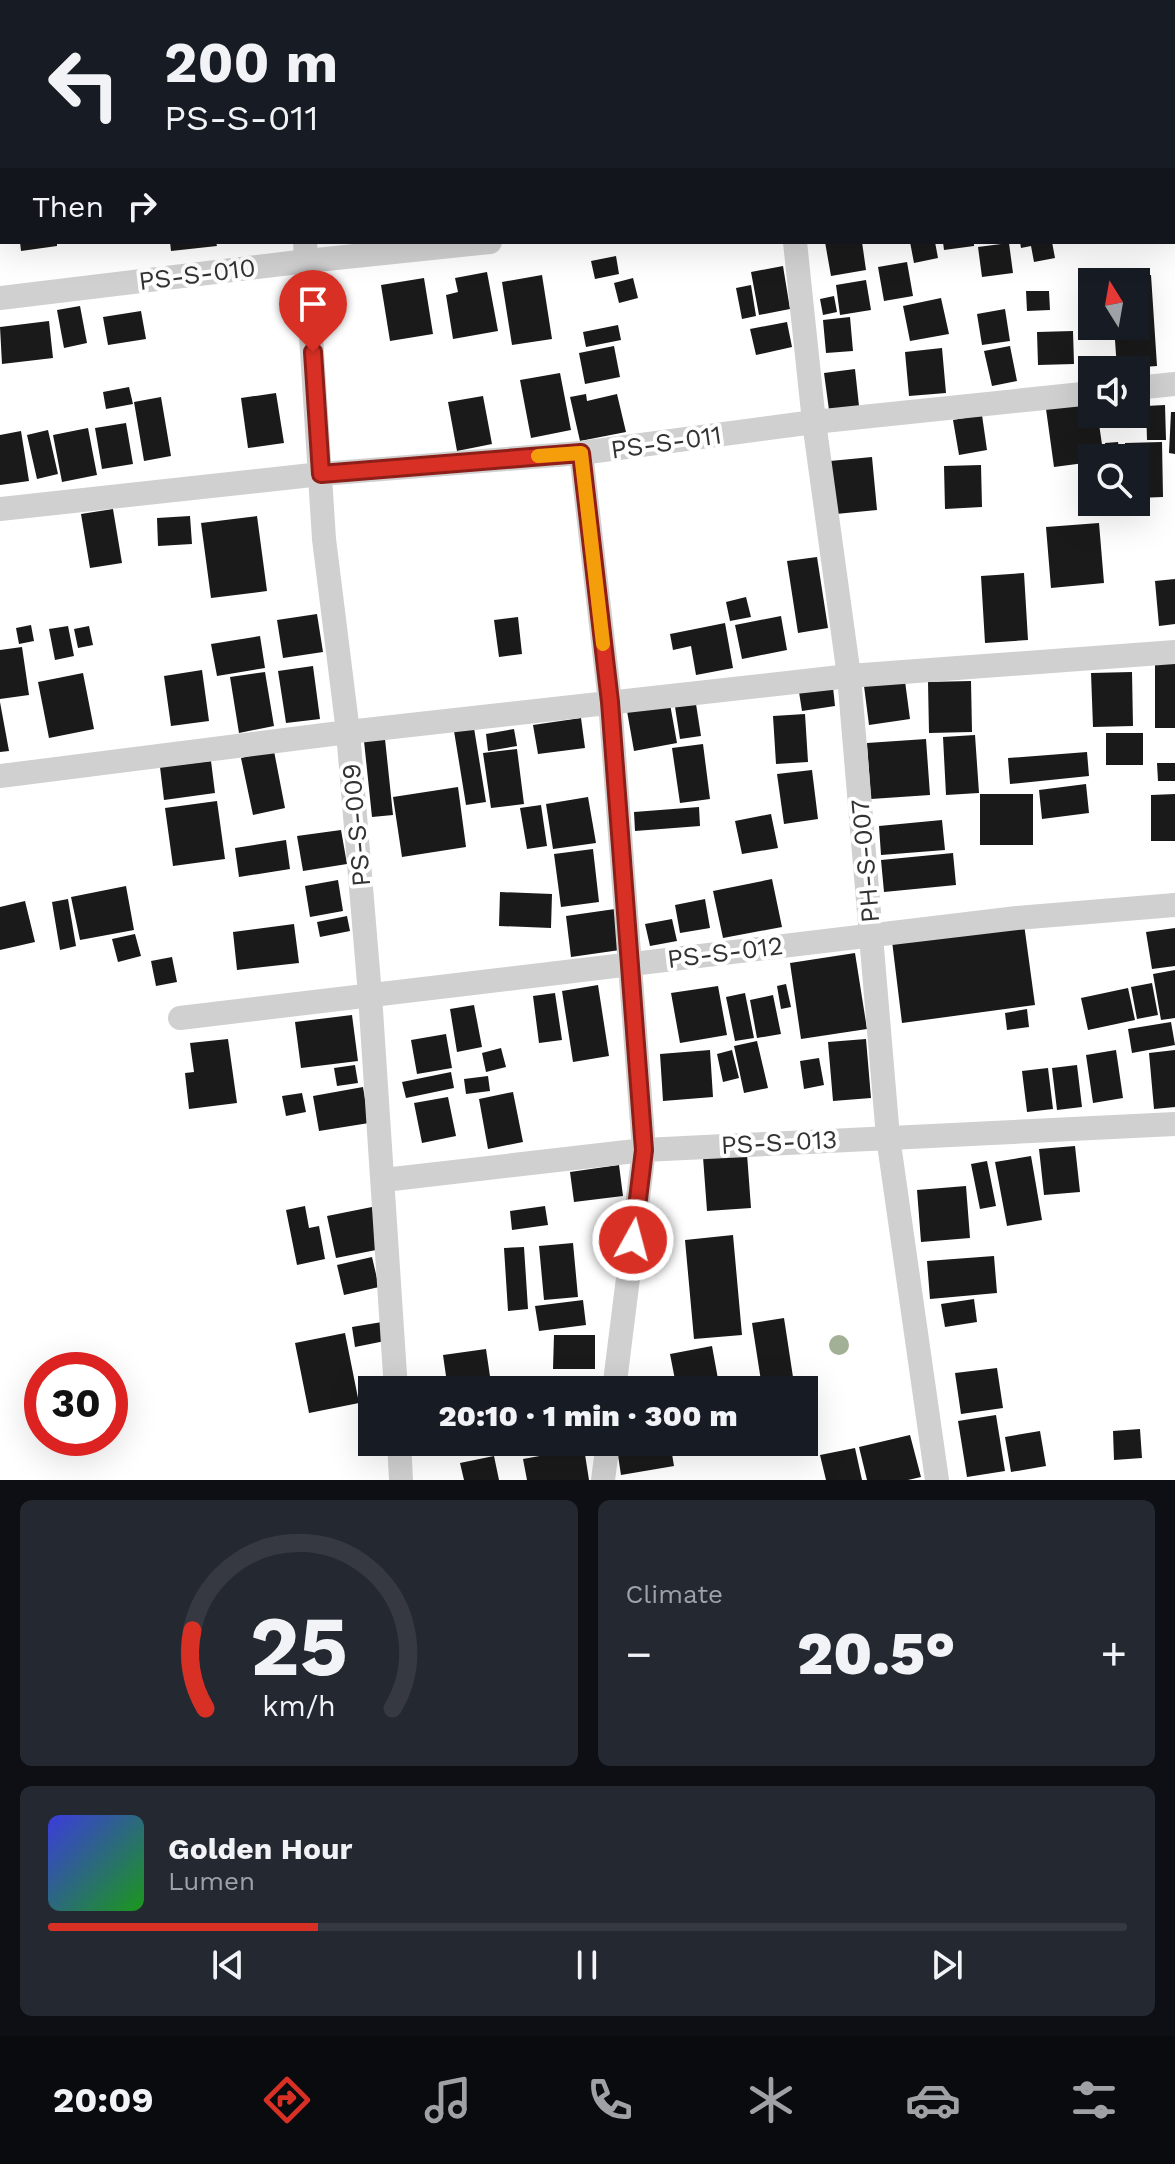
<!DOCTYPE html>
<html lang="en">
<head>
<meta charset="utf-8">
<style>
	body { margin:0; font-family:"Work Sans",sans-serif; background:#242831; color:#f1f3f6; height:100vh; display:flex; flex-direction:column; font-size:30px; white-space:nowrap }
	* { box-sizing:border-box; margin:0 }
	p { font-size:26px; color:#9ea1a6 }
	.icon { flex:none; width:44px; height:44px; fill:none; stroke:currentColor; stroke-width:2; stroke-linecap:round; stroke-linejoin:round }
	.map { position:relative; height:1480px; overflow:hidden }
	.details { display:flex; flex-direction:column; gap:20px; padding:20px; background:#0d0f14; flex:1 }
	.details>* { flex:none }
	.hud { position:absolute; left:0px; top:0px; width:1176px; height:244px; box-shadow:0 8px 32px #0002; background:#171b24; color:#f1f3f6; overflow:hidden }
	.needle { width:52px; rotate:349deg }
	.fabs { position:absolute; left:1078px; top:268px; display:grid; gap:16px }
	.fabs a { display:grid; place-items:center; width:72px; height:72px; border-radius:0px; background:#171b24; box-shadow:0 8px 32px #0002; font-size:40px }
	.speed { position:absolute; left:24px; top:1352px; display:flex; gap:16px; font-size:40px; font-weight:700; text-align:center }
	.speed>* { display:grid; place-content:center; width:104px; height:104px; border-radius:50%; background:#171b24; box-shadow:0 8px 32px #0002; line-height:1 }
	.speed .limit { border:12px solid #d22; background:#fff; color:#111 }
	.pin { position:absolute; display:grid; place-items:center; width:68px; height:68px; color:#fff; margin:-82px -34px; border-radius:50% 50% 50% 0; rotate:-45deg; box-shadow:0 0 8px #0007 }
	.pin .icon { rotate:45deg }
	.me { position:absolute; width:88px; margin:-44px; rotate:7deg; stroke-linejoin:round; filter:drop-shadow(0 0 6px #0008) }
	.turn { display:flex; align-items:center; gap:28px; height:168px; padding:0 32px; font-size:36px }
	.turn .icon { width:104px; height:104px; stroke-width:2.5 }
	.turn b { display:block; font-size:56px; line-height:68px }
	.then { display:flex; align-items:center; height:76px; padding:0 32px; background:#0003; gap:16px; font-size:30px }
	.big { font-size:60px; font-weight:800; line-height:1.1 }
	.details .card { flex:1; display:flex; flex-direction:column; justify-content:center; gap:12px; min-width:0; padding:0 28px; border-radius:12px; background:#242831 }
	.details .dial { align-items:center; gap:0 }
	.dial svg { height:208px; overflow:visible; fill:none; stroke:#363941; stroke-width:7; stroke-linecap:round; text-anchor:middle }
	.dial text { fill:#f1f3f6; stroke:none }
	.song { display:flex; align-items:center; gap:24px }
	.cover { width:96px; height:96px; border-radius:12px; background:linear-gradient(135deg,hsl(240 70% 55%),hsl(120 70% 35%)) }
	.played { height:8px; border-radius:4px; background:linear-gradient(90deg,#d93025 25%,#363941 25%) }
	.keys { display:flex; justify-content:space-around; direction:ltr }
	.heat { display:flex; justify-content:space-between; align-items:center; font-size:44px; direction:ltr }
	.details .tiles { flex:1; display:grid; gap:20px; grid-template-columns:1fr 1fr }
	.card:last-child { grid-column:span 2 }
	.trip { position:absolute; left:358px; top:1376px; width:460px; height:80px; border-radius:0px; background:#171b24; box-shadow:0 8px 32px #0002; font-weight:800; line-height:80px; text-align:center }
	.dock { display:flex; height:128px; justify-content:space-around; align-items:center; background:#090b0e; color:#9ea1a6 }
	.dock .icon { width:56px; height:56px }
	.dock .selected { color:#d93025 }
	.dock b { font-size:36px; color:#f1f3f6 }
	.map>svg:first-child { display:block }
	.building { fill:#1a1a1a }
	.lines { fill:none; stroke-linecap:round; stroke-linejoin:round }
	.minor { stroke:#d0d0d0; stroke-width:24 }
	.tree { fill:#a2b095 }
	.route-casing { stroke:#8d1f18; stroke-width:20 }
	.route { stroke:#d93025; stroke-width:14 }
	.slow { stroke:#f59e0b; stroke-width:14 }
	.labels { text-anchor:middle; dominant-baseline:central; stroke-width:8; stroke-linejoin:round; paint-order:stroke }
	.street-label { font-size:26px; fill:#333; stroke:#fff }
</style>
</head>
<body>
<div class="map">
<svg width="1175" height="1480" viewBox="0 0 1175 1480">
	<rect width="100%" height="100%" fill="#fff"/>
	<path class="building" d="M20,242H57V246L21,251Z
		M170,242H216L217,246L171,251Z
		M825,242H862L866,270L831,276Z
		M910,242H935L938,258L914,263Z
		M943,242H974V246L944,250Z
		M1020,242H1052L1055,258L1034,262L1031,246L1021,248Z
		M1009,243L1013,273L982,277L978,247Z
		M616,256L619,274L595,279L591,261Z
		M907,262L913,296L884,301L878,267Z
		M783,266L790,309L759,315L751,272Z
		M487,272L498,331L453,339L446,295L458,292L455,278Z
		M542,275L552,339L512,345L502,282Z
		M1151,275L1157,366L1117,369L1114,326H1136V282H1111V278Z
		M424,278L433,334L390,341L381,285Z
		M633,278L638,298L619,303L614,283Z
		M866,280L871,310L840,315L836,285Z
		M751,285L756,316L742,319L736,288Z
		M1026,291H1049L1050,310L1027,311Z
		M834,296L837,312L823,315L820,299Z
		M941,298L949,334L910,341L903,306Z
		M80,306L87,343L64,348L57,310Z
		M1005,309L1010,341L982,345L977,314Z
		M141,311L146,339L108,345L103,317Z
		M850,317L853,351L826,353L823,320Z
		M49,321L53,358L2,364L0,327Z
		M787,322L792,347L756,355L750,329Z
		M618,325L621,340L586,347L583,332Z
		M1073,331L1074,364L1038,365L1037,332Z
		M614,346L620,377L585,384L579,353Z
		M1010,346L1017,381L992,386L984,351Z
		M942,348L946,393L909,396L905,352Z
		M855,369L859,406L829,410L824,373Z
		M560,373L571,430L531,438L520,380Z
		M129,387L133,404L106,409L103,392Z
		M276,393L284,443L248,448L241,398Z
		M586,394L587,401L617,394L626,432L580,441L570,397Z
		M483,396L492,444L457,451L448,402Z
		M161,397L171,456L144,461L134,402Z
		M1079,405L1082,427L1099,424L1104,458H1092V462L1054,467L1046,409Z
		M1165,405L1166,440H1147L1146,406Z
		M1171,412H1175V454L1169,453Z
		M982,415L987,450L959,455L953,420Z
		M126,423L133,464L102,469L95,428Z
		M88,428L97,475L62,482L53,435Z
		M48,430L58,474L37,479L27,435Z
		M21,431L29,481L0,485V435Z
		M1118,442L1120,458H1106L1105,443Z
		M1162,442L1163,497L1136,498V458H1125V443Z
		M872,457L877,510L836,514L830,461Z
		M981,465L982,507L945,509L944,466Z
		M113,509L122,563L90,568L81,514Z
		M190,516L192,544L158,546L157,518Z
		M257,516L267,591L211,598L201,523Z
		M1099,523L1104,583L1051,588L1046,527Z
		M817,557L828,628L798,633L787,561Z
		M1024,573L1028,640L985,643L981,576Z
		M1175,579V624L1159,626L1155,581Z
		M746,597L751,617L730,621L726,602Z
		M317,614L323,652L283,658L277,620Z
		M781,616L787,650L742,659L735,625Z
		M518,617L522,654L499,657L494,620Z
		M725,623L733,668L696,675L691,646L673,650L670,634Z
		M31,625L34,641L19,644L16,628Z
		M68,626L74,656L55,660L49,629Z
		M89,626L93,645L78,648L74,629Z
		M260,636L265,668L217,676L211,644Z
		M22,647L29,695L0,699V650Z
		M1155,664H1175V728H1155Z
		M313,666L320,719L286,723L278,671Z
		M202,670L209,721L171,726L164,676Z
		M265,672L274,726L239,733L230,677Z
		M1132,672L1133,726L1093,727L1091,673Z
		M83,673L94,729L49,738L38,682Z
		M905,681L910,719L869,725L864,686Z
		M971,681L972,732L929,733L928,682Z
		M833,687L835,706L802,711L799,692Z
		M0,702L9,751L0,752Z
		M670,704L677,743L634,751L627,711Z
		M696,704L701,736L680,739L675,707Z
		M805,714L808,762L776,764L773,716Z
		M581,718L585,748L538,754L533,725Z
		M474,728L486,802L466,805L454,731Z
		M514,729L517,746L488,751L486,734Z
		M1106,733H1143V765H1106Z
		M975,735L979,793L946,795L943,737Z
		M385,739L393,815L372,817L364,741Z
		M926,739L930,795L871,799L867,743Z
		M703,744L710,799L680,803L672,748Z
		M517,749L524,804L491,808L483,753Z
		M274,751L285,808L253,815L241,758Z
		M1087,752L1089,776L1010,784L1008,758Z
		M211,761L215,793L164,800L160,767Z
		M1157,763H1175V781H1158Z
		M812,770L818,819L784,824L777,774Z
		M1086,784L1089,813L1042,819L1039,790Z
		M458,787L466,847L402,857L393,797Z
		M980,794H1033V845H980Z
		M1175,794V841H1151V795Z
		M588,797L596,843L553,849L546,804Z
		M217,801L225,859L173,866L165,808Z
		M541,805L547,846L527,849L520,808Z
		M699,807L700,826L635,831L634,812Z
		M771,814L778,848L742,854L735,821Z
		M942,820L945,850L881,855L879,826Z
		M341,830L347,864L303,871L297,836Z
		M286,840L290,869L239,877L235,848Z
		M593,849L599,902L561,907L554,854Z
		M953,853L956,885L884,892L881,860Z
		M772,879L782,927L723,938L713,891Z
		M338,880L343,911L310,917L305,886Z
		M126,886L134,930L80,940L71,897Z
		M500,892L552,894L551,928L499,926Z
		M68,899L76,946L60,950L52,902Z
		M705,899L710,928L680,933L675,905Z
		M25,901L35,942L0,950V907Z
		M615,909L620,950L571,957L566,916Z
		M347,916L350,931L320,937L317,922Z
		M672,919L677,941L650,946L645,924Z
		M294,924L299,963L237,970L233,932Z
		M1024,924L1035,1005L902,1023L892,941Z
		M1175,928V966L1152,969L1146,932Z
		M135,934L141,956L118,962L112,939Z
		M855,953L867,1029L801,1039L790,963Z
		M172,957L177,982L156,986L151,961Z
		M1175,970V1018L1161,1020L1153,974Z
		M1152,983L1158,1015L1137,1019L1131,987Z
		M786,984L791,1007L781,1009L777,986Z
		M598,985L609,1056L573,1062L562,991Z
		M718,986L727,1035L680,1043L671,993Z
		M1128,988L1135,1020L1088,1030L1081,998Z
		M555,993L562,1040L539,1043L533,996Z
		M745,993L754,1038L735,1041L726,997Z
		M773,995L781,1034L757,1038L750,1000Z
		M474,1005L482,1047L457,1052L450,1009Z
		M1027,1009L1029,1027L1007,1030L1005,1013Z
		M352,1015L358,1061L301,1068L295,1022Z
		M1171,1022L1175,1045L1132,1053L1128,1029Z
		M446,1034L452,1068L417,1074L411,1040Z
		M228,1039L237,1103L189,1109L185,1073L194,1072L190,1043Z
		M866,1039L871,1098L833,1101L828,1042Z
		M757,1041L768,1088L744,1093L734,1046Z
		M501,1048L506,1067L486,1072L482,1053Z
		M710,1050L713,1097L663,1101L660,1054Z
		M732,1050L739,1078L723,1082L717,1054Z
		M1116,1050L1123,1098L1093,1103L1086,1055Z
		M1175,1050V1107L1154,1109L1149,1053Z
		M819,1058L824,1085L804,1089L800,1061Z
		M355,1065L358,1083L337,1086L334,1068Z
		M1077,1065L1082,1107L1057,1110L1052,1068Z
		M1048,1068L1053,1109L1027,1112L1022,1071Z
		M451,1072L454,1088L406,1098L402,1082Z
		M488,1076L490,1091L466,1094L464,1079Z
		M363,1087L369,1123L319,1131L313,1096Z
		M513,1092L523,1142L488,1149L479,1099Z
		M302,1093L306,1112L286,1116L282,1096Z
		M448,1097L456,1136L422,1143L414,1103Z
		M1075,1146L1080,1192L1044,1195L1039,1149Z
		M747,1154L751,1208L707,1211L703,1157Z
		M1031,1156L1042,1220L1007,1226L995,1162Z
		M987,1161L996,1206L980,1209L971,1164Z
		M619,1165L623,1196L574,1202L570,1172Z
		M966,1186L970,1238L921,1242L917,1190Z
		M305,1206L309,1228L319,1226L325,1259L297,1265L286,1210Z
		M545,1206L548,1225L512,1230L510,1211Z
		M372,1207L381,1249L336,1258L327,1216Z
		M733,1235L742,1335L694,1339L685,1240Z
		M573,1243L578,1297L544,1300L539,1246Z
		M524,1247L528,1309L508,1311L504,1248Z
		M994,1256L997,1293L930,1299L927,1261Z
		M372,1257L379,1287L344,1295L337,1265Z
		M974,1299L977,1322L945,1327L941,1304Z
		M583,1300L586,1325L539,1331L535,1306Z
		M784,1318L793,1377L761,1381L752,1323Z
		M382,1322L385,1341L355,1347L352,1327Z
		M345,1333L359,1403L309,1413L295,1343Z
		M554,1335H595V1369H553Z
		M712,1346L720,1390H677L670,1354Z
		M486,1349L492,1390H448L443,1355Z
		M997,1368L1003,1408L961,1414L955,1373Z
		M996,1415L1005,1471L967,1477L958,1421Z
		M1140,1429L1142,1458L1114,1460L1113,1431Z
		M1040,1431L1046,1466L1011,1472L1005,1437Z
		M910,1435L921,1477L908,1480H867L859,1447Z
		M616,1442H670L674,1466L621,1475Z
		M584,1448L589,1480H527L523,1459Z
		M855,1448L862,1480H826L820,1455Z
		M494,1456L499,1480H464L460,1463Z"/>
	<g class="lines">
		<path class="minor" d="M1174,157L1175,156
			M305,242L324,539L348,732L370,995L396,1390
			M795,242L814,422L849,676L888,1137L937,1480
			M0,298L307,261L490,242
			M1136,388L1175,384
			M581,453L610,702L644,1150L614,1390
			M0,509L321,474L581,453L814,422L1092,393
			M0,776L348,732L849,676L1175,652
			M180,1018L1017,918L1175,905
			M384,1180L644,1150L1175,1124
			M399,1442L401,1480
			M603,1480L608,1442"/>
	</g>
	<circle class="tree" cx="839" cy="1345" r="10"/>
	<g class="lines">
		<g class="route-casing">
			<path id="route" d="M313,352L321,474L581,453L610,702L644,1150L633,1240"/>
		</g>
		<use href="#route" class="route"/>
		<path class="slow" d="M538,456L581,453L603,644"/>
	</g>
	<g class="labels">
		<g class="street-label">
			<text transform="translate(197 274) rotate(-7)">PS-S-010</text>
			<text transform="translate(666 442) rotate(-8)">PS-S-011</text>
			<text transform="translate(356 825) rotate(-95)">PS-S-009</text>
			<text transform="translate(865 861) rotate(-95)">PH-S-007</text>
			<text transform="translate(725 952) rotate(-7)">PS-S-012</text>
			<text transform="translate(779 1142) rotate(-3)">PS-S-013</text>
		</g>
	</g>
</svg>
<div class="fabs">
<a><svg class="needle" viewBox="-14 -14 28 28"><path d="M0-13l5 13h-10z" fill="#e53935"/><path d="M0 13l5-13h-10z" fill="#9ea1a6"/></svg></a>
<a><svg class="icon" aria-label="sound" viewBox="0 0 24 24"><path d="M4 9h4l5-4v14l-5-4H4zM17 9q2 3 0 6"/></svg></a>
<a><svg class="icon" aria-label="search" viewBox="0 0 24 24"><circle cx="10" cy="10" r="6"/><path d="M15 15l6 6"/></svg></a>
</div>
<div class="speed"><div class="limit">30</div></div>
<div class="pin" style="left:313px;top:352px;background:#d93025"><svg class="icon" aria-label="arrive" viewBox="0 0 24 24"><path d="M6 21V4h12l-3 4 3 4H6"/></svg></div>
<svg class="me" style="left:633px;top:1240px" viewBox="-20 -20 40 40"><circle r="17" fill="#d93025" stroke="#fff" stroke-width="3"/><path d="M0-11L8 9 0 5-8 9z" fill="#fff"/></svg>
<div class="trip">20:10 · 1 min · 300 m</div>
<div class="hud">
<div class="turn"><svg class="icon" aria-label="left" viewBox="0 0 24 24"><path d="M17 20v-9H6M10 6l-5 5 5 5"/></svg><div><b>200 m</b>PS-S-011</div></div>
<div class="then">Then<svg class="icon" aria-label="right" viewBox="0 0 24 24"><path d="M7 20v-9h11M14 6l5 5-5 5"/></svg></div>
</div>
</div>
<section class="details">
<div class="tiles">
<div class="card dial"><svg viewBox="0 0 100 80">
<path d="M14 69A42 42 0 1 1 86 69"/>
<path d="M14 69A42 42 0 0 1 9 39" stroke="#d93025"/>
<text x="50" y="56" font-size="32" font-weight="700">25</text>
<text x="50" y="72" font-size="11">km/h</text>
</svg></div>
<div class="card"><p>Climate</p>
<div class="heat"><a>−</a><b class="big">20.5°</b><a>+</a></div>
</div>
<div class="card">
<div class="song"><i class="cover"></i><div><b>Golden Hour</b><p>Lumen</p></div></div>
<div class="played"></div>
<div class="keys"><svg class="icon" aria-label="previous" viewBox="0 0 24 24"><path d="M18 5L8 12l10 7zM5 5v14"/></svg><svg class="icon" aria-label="pause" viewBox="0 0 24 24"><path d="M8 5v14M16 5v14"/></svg><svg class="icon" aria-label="next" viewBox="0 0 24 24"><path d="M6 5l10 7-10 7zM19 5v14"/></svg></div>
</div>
</div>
</section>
<nav class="dock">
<b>20:09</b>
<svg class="icon selected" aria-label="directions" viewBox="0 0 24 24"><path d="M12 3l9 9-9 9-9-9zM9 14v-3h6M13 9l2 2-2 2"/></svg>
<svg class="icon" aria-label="music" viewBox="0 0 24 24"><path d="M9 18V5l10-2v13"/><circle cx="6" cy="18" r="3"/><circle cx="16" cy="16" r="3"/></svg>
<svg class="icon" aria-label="phone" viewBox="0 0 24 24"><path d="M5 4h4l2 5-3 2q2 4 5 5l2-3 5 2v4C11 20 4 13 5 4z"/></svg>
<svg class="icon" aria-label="climate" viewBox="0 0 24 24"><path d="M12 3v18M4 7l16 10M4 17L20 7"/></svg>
<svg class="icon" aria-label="car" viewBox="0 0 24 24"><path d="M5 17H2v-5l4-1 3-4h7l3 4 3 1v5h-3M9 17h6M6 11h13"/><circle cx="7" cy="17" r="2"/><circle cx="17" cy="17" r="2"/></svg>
<svg class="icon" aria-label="filters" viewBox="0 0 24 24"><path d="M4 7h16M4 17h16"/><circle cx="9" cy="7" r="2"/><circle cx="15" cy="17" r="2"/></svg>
</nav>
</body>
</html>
